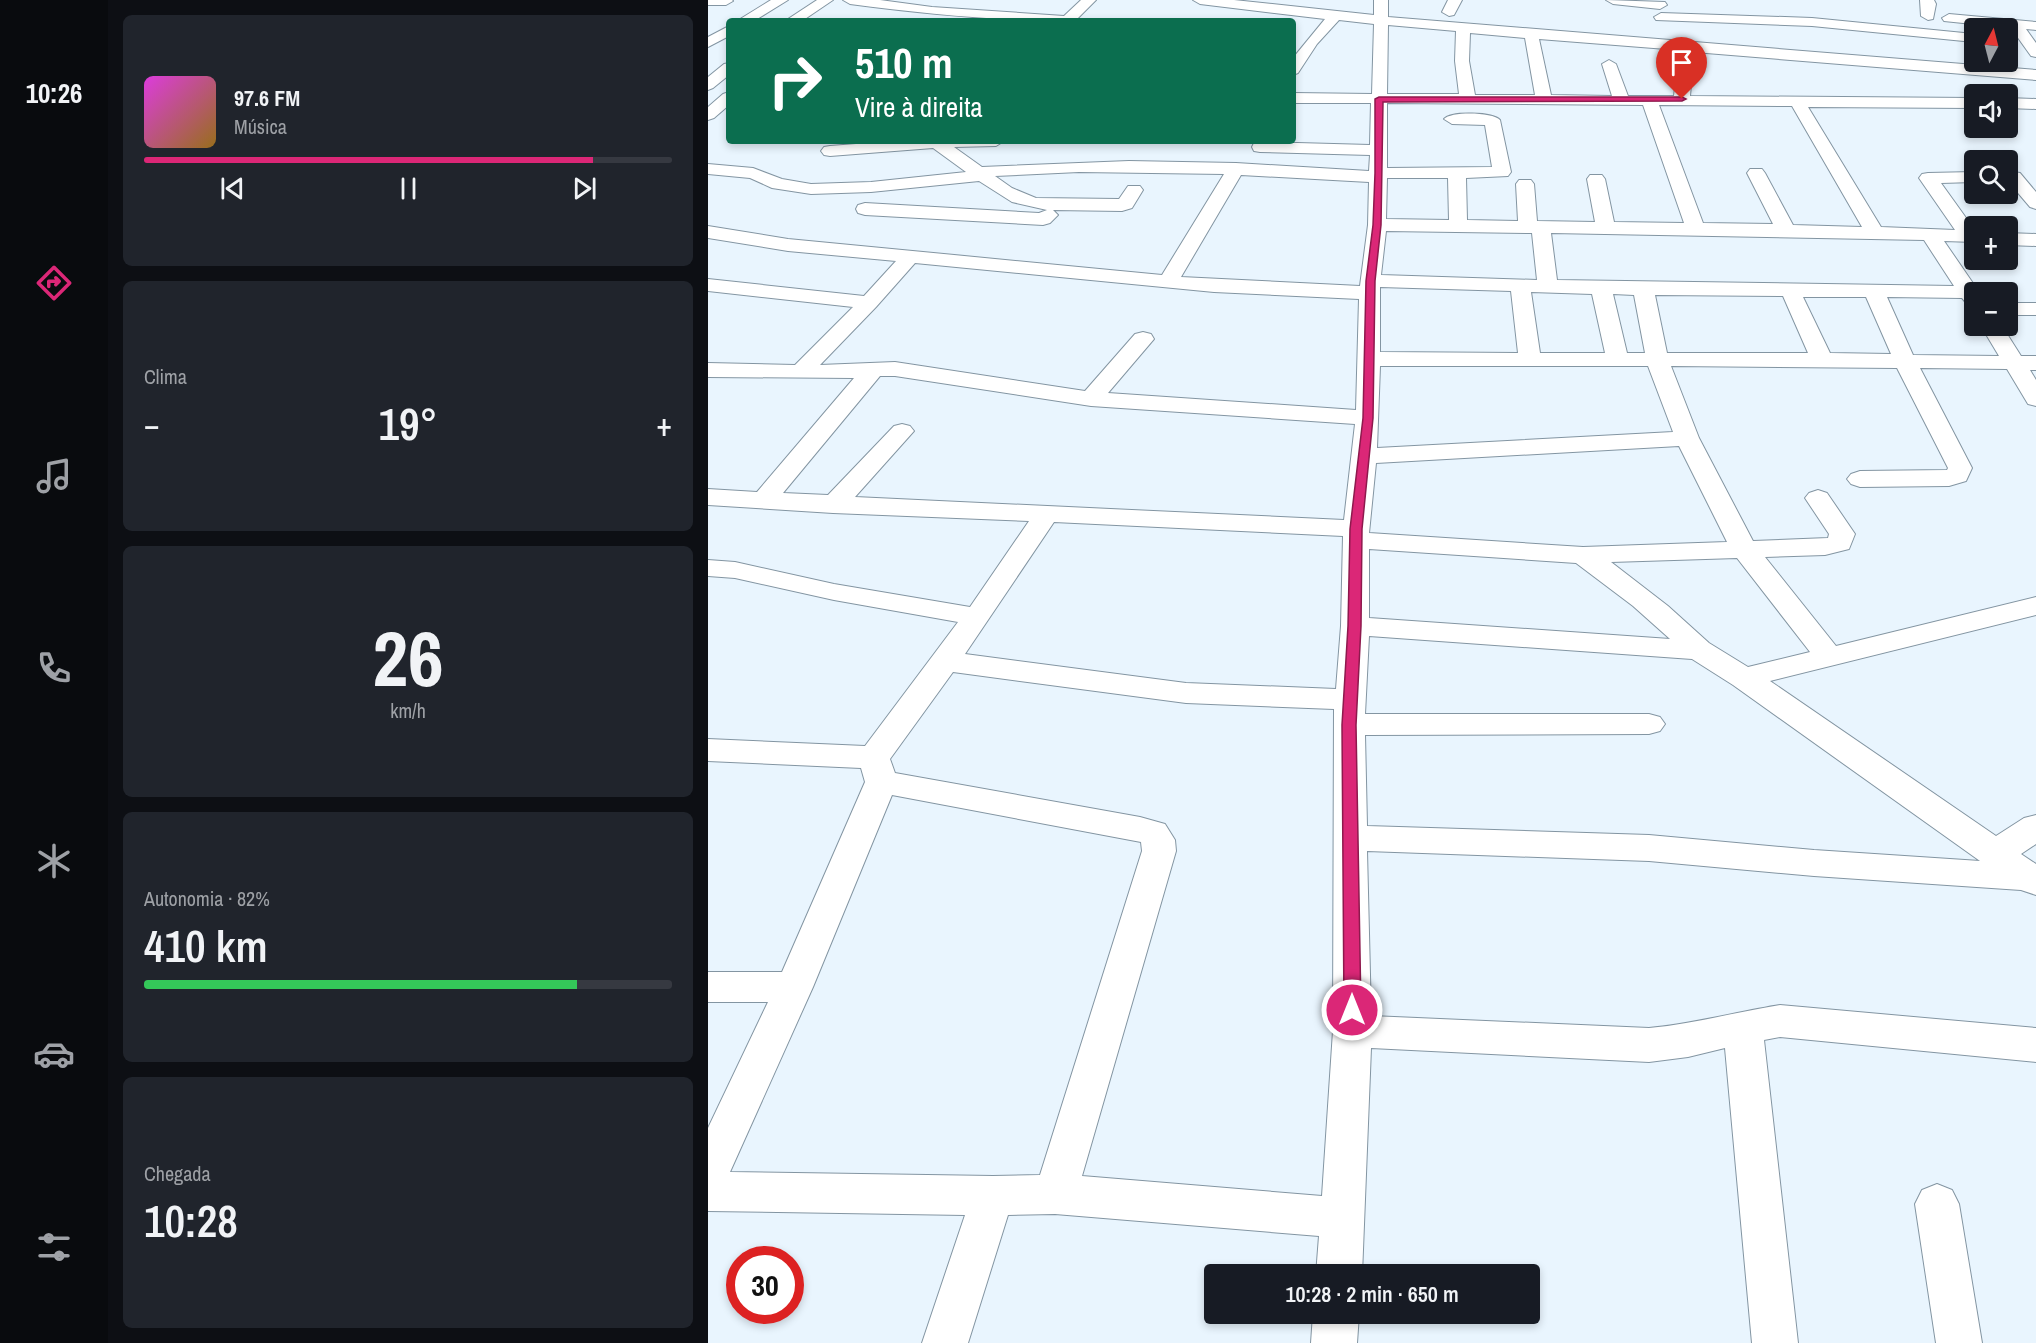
<!DOCTYPE html>
<html lang="pt">
<head>
<meta charset="utf-8">
<style>
	body { margin:0; font-family:"Archivo Narrow",sans-serif; background:#20242c; color:#f1f3f6; height:100vh; display:flex; flex-direction:column; font-size:22px; white-space:nowrap }
	* { box-sizing:border-box; margin:0 }
	p { font-size:20px; color:#9ea1a6 }
	.icon { flex:none; width:33px; height:33px; fill:none; stroke:currentColor; stroke-width:2; stroke-linecap:round; stroke-linejoin:round }
	.map { position:relative; flex:1; overflow:hidden }
	.drawer { display:flex; flex-direction:column; gap:15px; padding:15px; background:#0d0f14; width:600px }
	.drawer>* { flex:none }
	.guide { position:absolute; left:18px; top:18px; width:570px; height:126px; border-radius:6px; box-shadow:0 3px 9px #0003; background:#0b6e4f; color:#fff; overflow:hidden }
	.needle { width:39px; rotate:7deg }
	.tools { position:absolute; left:1256px; top:18px; display:grid; gap:12px }
	.tools a { display:grid; place-items:center; width:54px; height:54px; border-radius:6px; background:#171b24; box-shadow:0 3px 9px #0003; font-size:30px }
	.speed { position:absolute; left:18px; top:1246px; display:flex; gap:12px; font-size:30px; font-weight:700; text-align:center }
	.speed>* { display:grid; place-content:center; width:78px; height:78px; border-radius:50%; background:#171b24; box-shadow:0 3px 9px #0003; line-height:1 }
	.speed .limit { border:9px solid #d22; background:#fff; color:#111 }
	.pin { position:absolute; display:grid; place-items:center; width:51px; height:51px; color:#fff; margin:-62px -26px; border-radius:50% 50% 50% 0; rotate:-45deg; box-shadow:0 0 6px #0007 }
	.pin .icon { rotate:45deg }
	.me { position:absolute; width:66px; margin:-33px; rotate:0deg; stroke-linejoin:round; filter:drop-shadow(0 0 4px #0008) }
	.turn { display:flex; align-items:center; gap:21px; height:126px; padding:0 30px; font-size:27px }
	.turn .icon { width:78px; height:78px; stroke-width:2.5 }
	.turn b { display:block; font-size:42px; line-height:51px }
	.big { font-size:45px; font-weight:600; line-height:1.1 }
	.drawer .widget { flex:1; display:flex; flex-direction:column; justify-content:center; gap:9px; min-width:0; padding:0 21px; border-radius:9px; background:#20242c }
	.drawer .dial { align-items:center; gap:0 }
	.dial b { font-size:78px; line-height:1 }
	.song { display:flex; align-items:center; gap:18px }
	.cover { width:72px; height:72px; border-radius:9px; background:linear-gradient(135deg,hsl(300 70% 55%),hsl(40 70% 35%)) }
	.played { height:6px; border-radius:3px; background:linear-gradient(90deg,#db2777 85%,#363941 85%) }
	.keys { display:flex; justify-content:space-around; direction:ltr }
	.heat { display:flex; justify-content:space-between; align-items:center; font-size:33px; direction:ltr }
	.charge { height:9px; border-radius:4px; background:linear-gradient(90deg,#34c759 82%,#363941 0) }
	.trip { position:absolute; left:496px; top:1264px; width:336px; height:60px; border-radius:6px; background:#171b24; box-shadow:0 3px 9px #0003; font-weight:600; line-height:60px; text-align:center }
	main { display:flex; flex:1; min-height:0 }
	.tabs { display:flex; flex-direction:column; width:108px; justify-content:space-around; align-items:center; background:#090b0e; color:#9ea1a6 }
	.tabs .icon { width:42px; height:42px }
	.tabs .active { color:#db2777 }
	.tabs b { font-size:27px; color:#f1f3f6 }
	.map>svg:first-child { display:block }
	.lines { fill:none; stroke-linecap:round; stroke-linejoin:round }
	.minor-casing { stroke:#8395a2; stroke-width:2 }
	.minor { fill:#fff; fill-rule:evenodd }
	.route { fill:#db2777; stroke:#8e194d; stroke-width:1.5 }
</style>
</head>
<body>
<main>
<nav class="tabs">
<b>10:26</b>
<svg class="icon active" aria-label="directions" viewBox="0 0 24 24"><path d="M12 3l9 9-9 9-9-9zM9 14v-3h6M13 9l2 2-2 2"/></svg>
<svg class="icon" aria-label="music" viewBox="0 0 24 24"><path d="M9 18V5l10-2v13"/><circle cx="6" cy="18" r="3"/><circle cx="16" cy="16" r="3"/></svg>
<svg class="icon" aria-label="phone" viewBox="0 0 24 24"><path d="M5 4h4l2 5-3 2q2 4 5 5l2-3 5 2v4C11 20 4 13 5 4z"/></svg>
<svg class="icon" aria-label="climate" viewBox="0 0 24 24"><path d="M12 3v18M4 7l16 10M4 17L20 7"/></svg>
<svg class="icon" aria-label="car" viewBox="0 0 24 24"><path d="M5 17H2v-5l4-1 3-4h7l3 4 3 1v5h-3M9 17h6M6 11h13"/><circle cx="7" cy="17" r="2"/><circle cx="17" cy="17" r="2"/></svg>
<svg class="icon" aria-label="filters" viewBox="0 0 24 24"><path d="M4 7h16M4 17h16"/><circle cx="9" cy="7" r="2"/><circle cx="15" cy="17" r="2"/></svg>
</nav>
<section class="drawer">
<div class="widget">
<div class="song"><i class="cover"></i><div><b>97.6 FM</b><p>Música</p></div></div>
<div class="played"></div>
<div class="keys"><svg class="icon" aria-label="previous" viewBox="0 0 24 24"><path d="M18 5L8 12l10 7zM5 5v14"/></svg><svg class="icon" aria-label="pause" viewBox="0 0 24 24"><path d="M8 5v14M16 5v14"/></svg><svg class="icon" aria-label="next" viewBox="0 0 24 24"><path d="M6 5l10 7-10 7zM19 5v14"/></svg></div>
</div>
<div class="widget"><p>Clima</p>
<div class="heat"><a>−</a><b class="big">19°</b><a>+</a></div>
</div>
<div class="widget dial"><b>26</b><p>km/h</p></div>
<div class="widget"><p>Autonomia · 82%</p><b class="big">410 km</b><div class="charge"></div></div>
<div class="widget"><p>Chegada</p><b class="big">10:28</b></div>
</section>
<div class="map">
<svg width="1328" height="1343" viewBox="0 0 1328 1343">
	<rect width="100%" height="100%" fill="#e9f5fe"/>
	<g class="lines">
		<g class="minor-casing">
			<path id="minor" d="M0,0H24L25,1L18,5H0Z
				M63,0H80L46,21H29Z
				M109,0H125L94,21H77Z
				M135,0H172L224,7L356,16L373,0H388L367,21C291,21 217,14 142,4Z
				M485,0H526L666,15V0H680V17L1328,70V80L986,52L982,96L1266,98V108L1100,107L1173,227L1247,230L1211,178L1214,174L1220,173L1266,172V182L1233,183L1266,229V242L1236,241L1271,292H1266V306L1259,304L1254,298L1179,297L1205,355L1291,356L1273,326H1294L1313,356H1328V370H1322L1328,380V406L1320,404L1299,369L1212,368L1264,468L1258,481L1241,486L1152,487L1143,484L1139,479L1143,474L1152,471L1239,470L1240,468L1189,368L963,366L991,438L1045,541L1120,538L1121,534L1097,498L1101,493L1110,490L1119,493L1147,534L1141,549L1117,555L1057,557L1128,646L1328,597V615L1062,681L1288,836L1316,818L1328,815V844L1313,854L1328,864V895L1313,890L1106,876L941,861L659,851L663,1016L941,1028C985,1024 1028,1012 1072,1005L1328,1028V1062L1072,1037L1056,1040L1090,1343H1044L1017,1048L980,1057L941,1062L663,1048L654,1275H608L611,1236L347,1214L300,1215L260,1343H214L257,1215L0,1211V1128L60,1002H0V972H74L157,782L153,768L0,761V739L157,746L250,622L126,600L27,578L0,576V560L27,562L126,584L262,607L321,521L125,513L0,505V489L49,492L146,378L0,377V363L87,365L145,307L0,291V279L156,296L188,261L80,251L0,238V226L80,239L454,275L516,174L371,172L287,176L304,188L328,198L411,199L420,186H432L435,190L424,208L414,211L345,210L350,215L342,223L335,225L157,215L150,213L148,209L150,205L157,203L331,213L339,210L304,202L271,181L163,192L103,194L64,188L42,178L0,174V164L45,168L74,179L103,184L163,182L258,172L225,148L122,156L116,155L113,151L116,147L122,146L187,141H296L288,146L246,147L274,167L421,161L528,163L661,171L662,155L552,152L546,151L544,147L546,143L552,142L662,145L663,103H585V93L664,94L666,24L631,20L609,44L590,73L585,75V58L617,19L492,4ZM680,25L748,31L747,61L751,94H679ZM762,33L817,38L827,95H767L761,61ZM831,39L971,50L966,96H920L908,64L901,60L894,64L904,96L843,95ZM679,103L935,105L976,223L906,222L897,179L894,175H882L879,179L887,222L829,221L826,184L823,180H811L808,184L810,221L759,220L758,178L800,176L803,172L792,120C785,112 743,111 736,119L744,124L777,125L784,167L679,168ZM951,105L1084,106L1154,227L1085,225L1057,173L1054,169H1042L1039,173L1065,224L995,223ZM533,175L661,182L660,225L652,286L473,277ZM679,178H740L741,220L678,219ZM678,231L824,233L829,280L673,275ZM843,233L1216,240L1246,286L849,280ZM207,263L506,292L651,299L648,410L400,393L446,339L443,334L435,332L427,334L377,391L187,362L112,365L168,307ZM672,287L803,291L810,353L672,352ZM823,292L884,294L897,353H832ZM905,294L926,295L937,353H919ZM947,295L1075,296L1100,353H959ZM1095,297H1158L1183,354L1122,353ZM672,366H940L965,432L669,448ZM172,376H187L383,406L647,424L636,520L147,497L206,431L202,426L194,424L186,426L120,495L75,493ZM971,446L1019,542L875,547L661,533L668,463ZM346,522L635,536L633,626L628,689L478,683L257,654ZM661,549L868,563L925,606L962,639L661,618ZM1029,558L1102,652L1040,667L1001,643L960,606L903,562ZM661,636L984,659L1025,685L1272,861L1106,850L941,835L659,826L657,735L941,734L952,731L957,724L952,717L941,714H657ZM245,672L478,703L626,709L625,1031L614,1196L374,1176L468,851L467,840L457,824L432,817L187,773L182,759ZM184,795L433,842L434,851L332,1175L285,1176L22,1172L105,987Z
				M740,0H754L746,15L741,16L734,12Z
				M898,0L957,2L959,5L952,9L905,4Z
				M1212,0H1226L1228,4L1225,19L1220,20L1213,16Z
				M953,13L1104,18L1266,34V42L1104,26L948,20L946,17Z
				M1241,14L1328,22V30L1318,29L1328,43V57L1323,56L1303,28L1236,21L1234,18Z
				M21,26V36L0,47V37Z
				M21,63V75L5,88L0,90V77L16,64Z
				M21,92V105L6,118L0,120V107L15,94Z
				M1299,98L1328,99V109L1299,108Z
				M1306,172L1312,173L1328,192V209L1322,207L1299,180L1300,173Z
				M1299,233L1328,234V246L1299,245Z
				M1299,303H1328V315H1299Z
				M1229,1184L1244,1190L1251,1204L1274,1343H1228L1207,1204L1214,1190Z
				M605,1314H651L649,1343H603Z"/>
		</g>
		<use href="#minor" class="minor"/>
	</g>
	<path class="route" d="M671,97H974L978,99L974,101L675,102L673,225L667,281L665,418L654,529L653,626L648,725L653,1010L651,1015L644,1017L638,1015L636,1010L634,725L640,626L642,529L655,418L658,281L665,225L667,173V99Z"/>
</svg>
<div class="tools">
<a><svg class="needle" viewBox="-14 -14 28 28"><path d="M0-13l5 13h-10z" fill="#e53935"/><path d="M0 13l5-13h-10z" fill="#9ea1a6"/></svg></a>
<a><svg class="icon" aria-label="sound" viewBox="0 0 24 24"><path d="M4 9h4l5-4v14l-5-4H4zM17 9q2 3 0 6"/></svg></a>
<a><svg class="icon" aria-label="search" viewBox="0 0 24 24"><circle cx="10" cy="10" r="6"/><path d="M15 15l6 6"/></svg></a>
<a>+</a>
<a>−</a>
</div>
<div class="speed"><div class="limit">30</div></div>
<div class="pin" style="left:974px;top:99px;background:#d93025"><svg class="icon" aria-label="arrive" viewBox="0 0 24 24"><path d="M6 21V4h12l-3 4 3 4H6"/></svg></div>
<svg class="me" style="left:644px;top:1010px" viewBox="-20 -20 40 40"><circle r="17" fill="#db2777" stroke="#fff" stroke-width="3"/><path d="M0-11L8 9 0 5-8 9z" fill="#fff"/></svg>
<div class="trip">10:28 · 2 min · 650 m</div>
<div class="guide">
<div class="turn"><svg class="icon" aria-label="right" viewBox="0 0 24 24"><path d="M7 20v-9h11M14 6l5 5-5 5"/></svg><div><b>510 m</b>Vire à direita</div></div>
</div>
</div>
</main>
</body>
</html>
